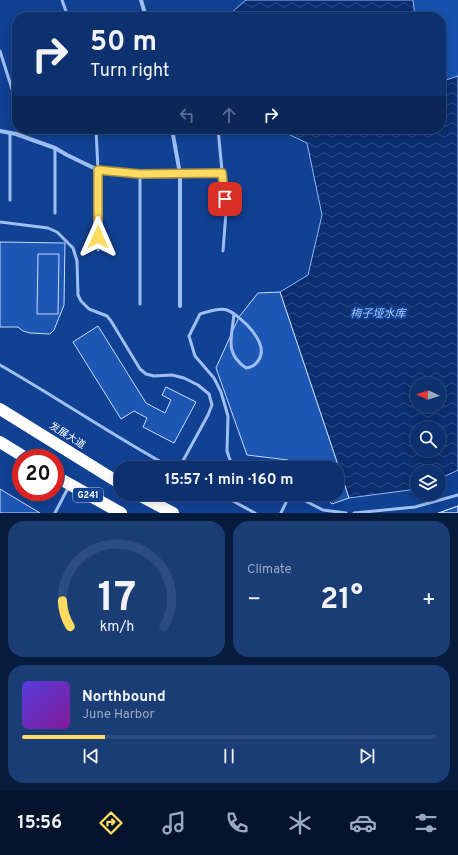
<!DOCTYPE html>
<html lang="en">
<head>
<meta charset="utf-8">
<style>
	body { margin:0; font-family:Overpass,"Noto Sans SC",sans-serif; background:#1b3d76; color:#f1f3f6; height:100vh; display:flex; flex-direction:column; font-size:15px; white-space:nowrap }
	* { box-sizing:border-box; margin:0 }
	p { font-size:13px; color:#9aa9c2 }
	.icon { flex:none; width:22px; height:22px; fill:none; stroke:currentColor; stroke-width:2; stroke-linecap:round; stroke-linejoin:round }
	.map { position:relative; height:513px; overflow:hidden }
	.side { display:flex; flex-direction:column; gap:8px; padding:8px; background:#071b3c; flex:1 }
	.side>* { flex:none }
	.guide { position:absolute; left:12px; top:12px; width:434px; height:122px; border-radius:16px; box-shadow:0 2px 10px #0003,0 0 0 1px #2d4c81; background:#0d316e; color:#f1f3f6; overflow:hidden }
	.needle { width:26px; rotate:274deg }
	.fabs { position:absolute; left:410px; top:377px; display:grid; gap:8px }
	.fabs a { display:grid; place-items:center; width:36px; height:36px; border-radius:50%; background:#0d316e; box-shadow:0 2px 10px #0003,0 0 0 1px #2d4c81; font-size:20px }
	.speed { position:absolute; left:12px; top:449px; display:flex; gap:8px; font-size:20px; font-weight:700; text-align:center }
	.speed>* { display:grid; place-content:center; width:52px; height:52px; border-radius:50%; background:#0d316e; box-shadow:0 2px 10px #0003,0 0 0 1px #2d4c81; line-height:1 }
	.speed .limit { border:6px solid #d22; background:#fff; color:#111 }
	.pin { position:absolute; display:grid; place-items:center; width:34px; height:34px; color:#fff; margin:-17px; border-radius:8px; box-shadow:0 2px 6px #0006 }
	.me { position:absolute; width:44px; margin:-22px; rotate:0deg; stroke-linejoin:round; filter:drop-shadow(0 0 3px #0008) }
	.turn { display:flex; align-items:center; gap:14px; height:84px; padding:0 12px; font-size:18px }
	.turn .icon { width:52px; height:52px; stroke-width:2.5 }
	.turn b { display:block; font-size:28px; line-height:34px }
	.lanes { display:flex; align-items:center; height:38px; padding:0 12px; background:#0003; justify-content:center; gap:20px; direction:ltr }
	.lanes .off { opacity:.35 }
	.big { font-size:30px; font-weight:700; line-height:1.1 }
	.side .widget { flex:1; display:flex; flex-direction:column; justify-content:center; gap:6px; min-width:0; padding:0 14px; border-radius:16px; background:#1b3d76 }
	.side .dial { align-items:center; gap:0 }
	.dial svg { height:104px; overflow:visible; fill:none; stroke:#2d4c81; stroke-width:7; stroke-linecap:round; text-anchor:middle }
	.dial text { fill:#f1f3f6; stroke:none }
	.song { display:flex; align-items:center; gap:12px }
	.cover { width:48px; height:48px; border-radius:6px; background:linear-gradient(135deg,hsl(250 70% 55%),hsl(290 70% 35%)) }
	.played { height:4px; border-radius:2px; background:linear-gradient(90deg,#ffdc60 20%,#2d4c81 20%) }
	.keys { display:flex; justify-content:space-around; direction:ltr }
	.heat { display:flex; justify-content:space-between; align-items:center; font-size:22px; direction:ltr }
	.side .tiles { flex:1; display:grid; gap:8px; grid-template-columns:1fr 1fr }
	.widget:last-child { grid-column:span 2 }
	.trip { position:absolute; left:114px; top:461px; width:230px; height:40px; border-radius:16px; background:#0d316e; box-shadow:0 2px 10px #0003,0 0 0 1px #2d4c81; font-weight:700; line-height:40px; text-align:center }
	.menu { display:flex; height:64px; justify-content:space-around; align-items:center; background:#05142c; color:#9aa9c2 }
	.menu .icon { width:28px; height:28px }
	.menu .on { color:#ffdc60 }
	.menu b { font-size:18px; color:#f1f3f6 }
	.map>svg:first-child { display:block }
	.green { fill:#1852ae }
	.water { fill:url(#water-waves); stroke:#90b9f6; fill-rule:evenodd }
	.building { fill:#1e57b3; stroke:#c6dbfd }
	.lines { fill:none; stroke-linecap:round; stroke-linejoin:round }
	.lane { stroke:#9ebff3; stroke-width:3 }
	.street { stroke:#9ebff3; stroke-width:4 }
	.highway { stroke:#fff; stroke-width:12 }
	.route-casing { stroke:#a68f3e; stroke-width:10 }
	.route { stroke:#ffdc60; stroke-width:7 }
	.labels { text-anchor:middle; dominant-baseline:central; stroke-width:4; stroke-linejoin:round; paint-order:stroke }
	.shield { fill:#114193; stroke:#b8c6df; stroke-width:1 }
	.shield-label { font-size:9px; font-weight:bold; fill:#fff }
	.street-label { font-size:10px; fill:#fff; stroke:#114193 }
	.water-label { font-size:11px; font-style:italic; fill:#aac9fa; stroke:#114193 }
</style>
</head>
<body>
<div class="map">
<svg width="458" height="513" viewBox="0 0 458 513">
	<defs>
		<pattern id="water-waves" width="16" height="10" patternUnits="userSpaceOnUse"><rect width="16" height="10" fill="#0a2e6f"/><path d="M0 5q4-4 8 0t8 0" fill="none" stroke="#2f4d85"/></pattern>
	</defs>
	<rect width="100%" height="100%" fill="#114193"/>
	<path class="green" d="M413,0H458V76L446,80L441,71V17H415Z"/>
	<path class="water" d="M246,0H413L415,17H226Z
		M441,71L446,80L458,76V470L439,479V472H417V489L349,498L280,292L308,275L322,215L307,143L286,133V129H441ZM417,384H439V406H417ZM417,428H439V450H417Z"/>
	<path class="building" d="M0,242L65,243L64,305L54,330L50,334L30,333L23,331L18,327H0Z
		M38,254H59L58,314H37Z
		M280,292L349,498L332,504L322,494H337V468H296L288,460L247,455L216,368L239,317L258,293Z
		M98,326L146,403L165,413L171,400L162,395L166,387L196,402L174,443L143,427L147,418L134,411L121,419L73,342Z
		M0,489L40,513H0Z
		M458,506V513H441L444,511Z
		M458,506V513H438L444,511Z"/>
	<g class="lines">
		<path class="lane" d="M62,0L68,17
			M0,51L17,105
			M22,129L24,137
			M96,129L98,170V250
			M218,129L226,212L223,251
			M10,200V133
			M55,213V148
			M0,222L48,228L57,232L73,248L77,261L78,295L81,301L89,309L107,316L111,321L140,369L146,374L154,376L172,375L184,378L198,385L209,394L212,405L208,415L179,468
			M140,304V174
			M234,314C232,337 224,353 246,368C252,367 254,366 258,361C271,344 241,316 227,310C219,307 208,312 200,314L189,336L195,356L214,378L221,392L228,416L227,451L230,460L242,468
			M0,365C58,398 113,436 172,468
			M220,494L255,513
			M292,494L323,510L346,513
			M55,513L69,486
			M281,513L290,494
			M354,513L415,507L458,495"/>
		<path class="street" d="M141,0L146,17
			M172,129L180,174V306
			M0,131L16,134L55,148L67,155L98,170L140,174L223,173"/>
		<path class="highway" d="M0,409L121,484
			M0,442L26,458
			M55,476L121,513
			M137,494L173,513"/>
	</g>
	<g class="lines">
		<g class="route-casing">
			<path id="route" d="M98,237V170L140,174L222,173L225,199"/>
		</g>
		<use href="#route" class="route"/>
	</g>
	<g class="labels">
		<rect class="shield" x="73" y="488" width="30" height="14" rx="3"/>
		<g class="shield-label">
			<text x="88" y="495">G241</text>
		</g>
		<g class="street-label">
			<text transform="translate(67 436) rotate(32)">发展大道</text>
		</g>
		<g class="water-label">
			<text x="378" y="314">梅子垭水库</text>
		</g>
	</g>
</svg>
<div class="fabs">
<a><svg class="needle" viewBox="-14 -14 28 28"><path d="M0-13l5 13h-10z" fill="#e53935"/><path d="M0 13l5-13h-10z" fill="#9aa9c2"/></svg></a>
<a><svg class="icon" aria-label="search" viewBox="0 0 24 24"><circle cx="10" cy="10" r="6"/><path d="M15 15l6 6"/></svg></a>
<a><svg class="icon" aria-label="layers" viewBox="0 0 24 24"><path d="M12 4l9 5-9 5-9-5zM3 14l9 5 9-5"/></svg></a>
</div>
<div class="speed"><div class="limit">20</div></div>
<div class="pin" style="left:225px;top:199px;background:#d93025"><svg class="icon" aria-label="arrive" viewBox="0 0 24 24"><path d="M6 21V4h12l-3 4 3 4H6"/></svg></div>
<svg class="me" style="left:98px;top:237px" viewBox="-20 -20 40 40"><path d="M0-17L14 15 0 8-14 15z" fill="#ffdc60" stroke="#fff" stroke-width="4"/></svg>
<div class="trip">15:57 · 1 min · 160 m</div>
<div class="guide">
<div class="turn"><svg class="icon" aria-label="right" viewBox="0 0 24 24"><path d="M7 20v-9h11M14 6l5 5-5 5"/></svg><div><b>50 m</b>Turn right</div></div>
<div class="lanes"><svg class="icon off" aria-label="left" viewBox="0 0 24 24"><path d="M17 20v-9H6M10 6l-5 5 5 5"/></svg><svg class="icon off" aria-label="ahead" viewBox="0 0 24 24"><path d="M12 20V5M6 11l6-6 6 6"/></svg><svg class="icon" aria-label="right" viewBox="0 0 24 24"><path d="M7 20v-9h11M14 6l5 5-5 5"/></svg></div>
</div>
</div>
<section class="side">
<div class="tiles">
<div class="widget dial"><svg viewBox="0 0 100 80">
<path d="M14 69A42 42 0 1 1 86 69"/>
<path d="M14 69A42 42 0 0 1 8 49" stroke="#ffdc60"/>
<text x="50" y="56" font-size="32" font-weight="700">17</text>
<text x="50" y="72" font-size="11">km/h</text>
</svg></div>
<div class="widget"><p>Climate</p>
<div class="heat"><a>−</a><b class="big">21°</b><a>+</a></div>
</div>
<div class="widget">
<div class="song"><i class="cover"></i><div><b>Northbound</b><p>June Harbor</p></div></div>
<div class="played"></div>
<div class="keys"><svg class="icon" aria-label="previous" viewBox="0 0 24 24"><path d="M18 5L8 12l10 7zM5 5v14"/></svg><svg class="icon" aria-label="pause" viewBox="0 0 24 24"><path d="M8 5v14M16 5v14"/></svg><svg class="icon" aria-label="next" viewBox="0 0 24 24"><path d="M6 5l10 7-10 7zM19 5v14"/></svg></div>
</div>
</div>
</section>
<nav class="menu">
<b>15:56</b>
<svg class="icon on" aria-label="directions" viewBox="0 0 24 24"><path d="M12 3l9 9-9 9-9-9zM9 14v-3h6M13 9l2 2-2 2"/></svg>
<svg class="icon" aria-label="music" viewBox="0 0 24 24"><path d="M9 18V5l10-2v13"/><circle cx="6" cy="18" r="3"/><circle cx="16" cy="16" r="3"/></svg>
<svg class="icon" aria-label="phone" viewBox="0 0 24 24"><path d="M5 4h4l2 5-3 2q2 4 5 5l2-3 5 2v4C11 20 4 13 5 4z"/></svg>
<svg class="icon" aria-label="climate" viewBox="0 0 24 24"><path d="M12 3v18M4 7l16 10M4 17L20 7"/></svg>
<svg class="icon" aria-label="car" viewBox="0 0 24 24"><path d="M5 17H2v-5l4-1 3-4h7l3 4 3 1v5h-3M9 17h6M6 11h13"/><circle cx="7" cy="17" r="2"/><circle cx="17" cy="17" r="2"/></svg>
<svg class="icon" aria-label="filters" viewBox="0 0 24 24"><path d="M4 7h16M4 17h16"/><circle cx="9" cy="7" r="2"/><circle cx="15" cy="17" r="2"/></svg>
</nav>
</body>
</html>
